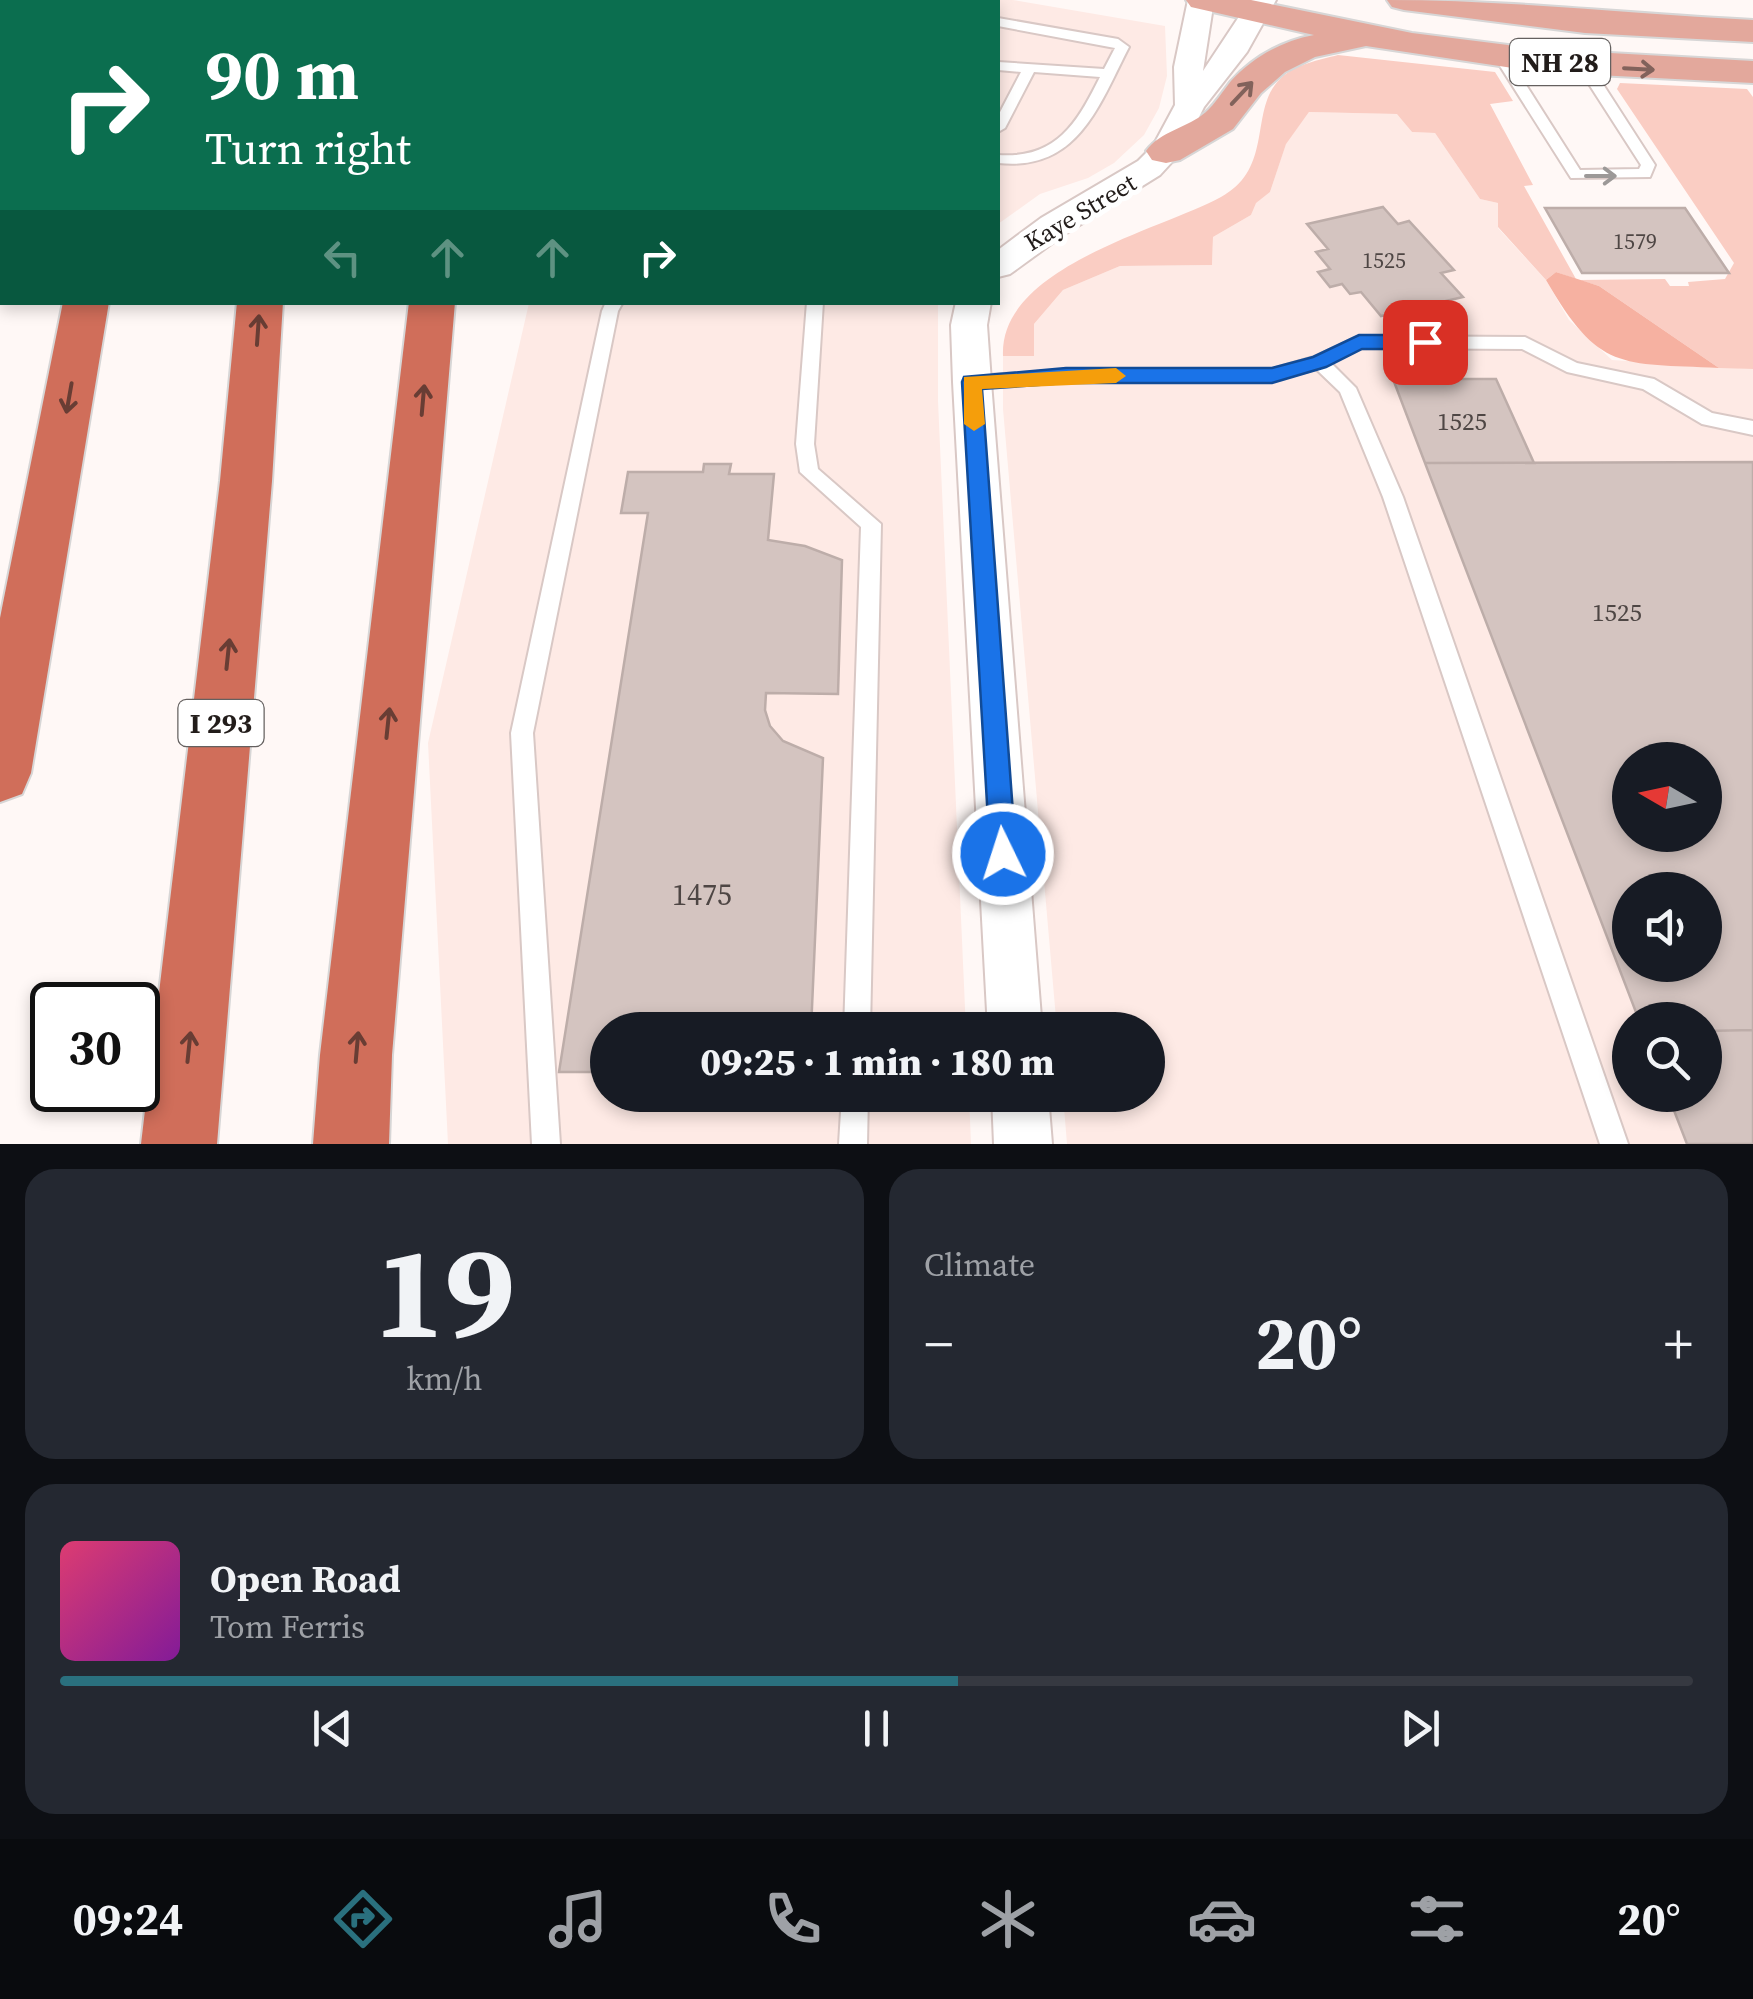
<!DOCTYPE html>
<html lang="en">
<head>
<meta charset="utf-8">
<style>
	body { margin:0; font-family:"Source Serif 4",serif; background:#242831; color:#f1f3f6; height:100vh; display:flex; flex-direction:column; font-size:38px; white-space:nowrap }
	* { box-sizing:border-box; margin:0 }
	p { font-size:32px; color:#9ea1a6 }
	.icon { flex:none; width:55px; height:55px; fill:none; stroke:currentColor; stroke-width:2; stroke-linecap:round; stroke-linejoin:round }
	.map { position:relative; height:1144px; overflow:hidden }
	.sheet { display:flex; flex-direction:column; gap:25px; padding:25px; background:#0d0f14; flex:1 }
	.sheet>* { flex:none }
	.banner { position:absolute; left:0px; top:0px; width:1000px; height:305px; box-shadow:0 5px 15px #0003; background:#0b6e4f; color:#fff; overflow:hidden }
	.needle { width:65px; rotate:279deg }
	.fabs { position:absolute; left:1612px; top:742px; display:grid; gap:20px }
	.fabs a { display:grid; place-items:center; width:110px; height:110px; border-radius:50%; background:#171b24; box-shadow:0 5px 15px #0003; font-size:50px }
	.speed { position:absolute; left:30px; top:982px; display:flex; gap:20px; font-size:50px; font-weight:700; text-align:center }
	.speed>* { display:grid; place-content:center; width:130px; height:130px; border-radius:50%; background:#171b24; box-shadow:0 5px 15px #0003; line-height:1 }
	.speed .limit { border:5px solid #111; border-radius:15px; background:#fff; color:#111 }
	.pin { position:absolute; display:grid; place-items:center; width:85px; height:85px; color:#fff; margin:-42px; border-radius:20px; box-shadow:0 5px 15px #0006 }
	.me { position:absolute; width:110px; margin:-55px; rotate:356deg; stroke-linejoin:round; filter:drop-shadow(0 0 8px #0008) }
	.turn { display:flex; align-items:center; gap:35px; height:210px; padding:0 40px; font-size:45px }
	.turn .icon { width:130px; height:130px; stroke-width:2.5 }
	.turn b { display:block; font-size:70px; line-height:85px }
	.lanes { display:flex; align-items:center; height:95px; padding:0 40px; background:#0003; justify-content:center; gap:50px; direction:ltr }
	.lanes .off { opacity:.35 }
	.big { font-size:75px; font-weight:800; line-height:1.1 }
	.sheet .card { flex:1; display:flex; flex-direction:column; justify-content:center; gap:15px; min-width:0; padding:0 35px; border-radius:30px; background:#242831 }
	.sheet .dial { align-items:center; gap:0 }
	.dial b { font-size:130px; line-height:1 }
	.song { display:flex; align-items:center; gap:30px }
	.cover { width:120px; height:120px; border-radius:15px; background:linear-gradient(135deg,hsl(340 70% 55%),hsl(290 70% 35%)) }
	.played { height:10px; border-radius:5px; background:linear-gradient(90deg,#2a707e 55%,#363941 55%) }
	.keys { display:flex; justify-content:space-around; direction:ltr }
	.heat { display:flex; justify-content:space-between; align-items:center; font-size:55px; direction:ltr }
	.sheet .tiles { flex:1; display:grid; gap:25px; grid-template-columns:1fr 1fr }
	.card:last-child { grid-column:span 2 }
	.trip { position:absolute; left:590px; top:1012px; width:575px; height:100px; border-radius:50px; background:#171b24; box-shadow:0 5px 15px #0003; font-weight:800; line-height:100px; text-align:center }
	.tabs { display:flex; height:160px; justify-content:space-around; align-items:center; background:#090b0e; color:#9ea1a6 }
	.tabs .icon { width:70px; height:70px }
	.tabs .active { color:#2a707e }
	.tabs b { font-size:45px; color:#f1f3f6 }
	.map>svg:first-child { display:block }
	.built { fill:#feeae5; fill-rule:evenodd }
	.green { fill:#facdc3 }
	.forest { fill:#f6b1a1 }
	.building { fill:#d4c4c0; stroke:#bdada9; stroke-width:2.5; fill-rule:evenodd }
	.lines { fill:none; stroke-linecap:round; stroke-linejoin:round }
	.service-casing { stroke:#d9c8c5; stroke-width:4 }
	.minor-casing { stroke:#d9c8c5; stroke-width:4 }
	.primary-casing { stroke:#d7d6d6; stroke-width:4 }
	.motorway-casing { stroke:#d7d6d6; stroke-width:4 }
	.service { fill:#fff; fill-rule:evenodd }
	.minor { fill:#fff; fill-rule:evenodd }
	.primary { fill:#e3a89c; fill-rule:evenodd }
	.motorway { fill:#d06e5a; fill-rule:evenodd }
	.oneway { stroke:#82625b }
	.oneway2 { stroke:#9c9998 }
	.oneway3 { stroke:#683d34 }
	.route { fill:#1a73e8; stroke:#114b97; stroke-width:2.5 }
	.slow { fill:#f59e0b }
	.labels { text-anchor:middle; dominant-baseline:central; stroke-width:10; stroke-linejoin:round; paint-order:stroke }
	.far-number-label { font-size:22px; fill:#4e4644 }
	.far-street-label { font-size:25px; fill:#221c1a; stroke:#fff }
	.number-label { font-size:25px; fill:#4e4644 }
	.shield { fill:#fff; stroke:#64605f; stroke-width:2.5 }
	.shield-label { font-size:28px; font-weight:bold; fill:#221c1a }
	.near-number-label { font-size:30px; fill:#4e4644 }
</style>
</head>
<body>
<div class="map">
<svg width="1753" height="1144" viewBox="0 0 1753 1144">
	<rect width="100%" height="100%" fill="#fff8f6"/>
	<path class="built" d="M548,0H1013L1165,26L1167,76L1159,108L1144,135L1114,163L1088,178L1040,194L998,224V2Z
		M1309,112L1398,114L1412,132L1435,133L1480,199L1498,203V228L1546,280L1569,320L1612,360L1753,369V1144H1067L1063,1095H1148V1030H1057L1003,409V356L1034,355V324L1063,290L1120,266L1212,265L1213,237L1251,215L1255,203L1270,192L1286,143ZM1630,760H1705V835H1630ZM1630,890H1705V965H1630ZM1630,1020H1705V1095H1630Z
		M529,303H938V401L966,1030H608V1095H969L971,1144H448L428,743Z"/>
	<path class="green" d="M1338,55L1495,72L1513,101L1490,104L1533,185L1524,186L1576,279L1556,272L1546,280L1498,227V203L1480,199L1435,133L1412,132L1397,114L1309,112L1286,144L1270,192L1256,203L1251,215L1213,237L1212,265L1120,266L1063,290L1034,324V356H1003C999,267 1158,231 1221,197C1275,168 1248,109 1281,78C1296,64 1319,60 1338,55Z
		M1620,83L1747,89L1753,97V369L1719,368L1599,286L1579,280L1665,279L1670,286H1689L1688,282L1725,279L1734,263L1617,89Z"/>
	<path class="forest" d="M1556,272L1599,286L1719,368C1620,363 1599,372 1546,280Z"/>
	<path class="building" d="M1383,207L1398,224L1409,221L1454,270L1441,273L1463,297L1381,316L1361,292L1350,294L1342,284L1330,287L1318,272L1330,269L1316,252L1328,249L1307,224Z
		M1545,208H1685L1729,273H1582Z
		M1393,379H1496L1534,463H1425Z
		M1753,462V1030L1705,1031V1020H1639L1425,463ZM1630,760H1705V835H1630ZM1630,890H1705V965H1630Z
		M704,464H731L729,474H774L768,540L805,546L842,560L838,694L766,693L765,710L770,726L783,741L823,758L811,1030H608V1072H559L648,513H621L628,472H703Z
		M1753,1030V1144H1687L1668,1095H1705V1031Z"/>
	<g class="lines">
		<g class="service-casing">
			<path id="service" d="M706,0H724L725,2H705Z
				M998,18L1118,39L1129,47C1099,105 1078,172 998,163V155C1057,159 1077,123 1100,77L1034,72L1005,128L998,132V116L1021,72L998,70V62L1104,69L1115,48L998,26Z
				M1500,51L1507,55L1580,170L1639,169L1641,165L1576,64L1588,61L1655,165L1650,177L1571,178L1493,55Z
				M606,302H623L618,311L533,733L560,1144H532L511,733L602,311Z
				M807,302H823L814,444L818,469L881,524L870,1030H844L861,527L800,472L796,444Z
				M1359,336L1525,337L1577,363L1654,379L1712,413L1753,421V435L1702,424L1643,389L1567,372L1522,349L1361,348L1331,363L1356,388L1403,497L1628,1144H1600L1383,497L1340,392L1316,369L1272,381L1067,382L972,388L963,382L972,376L1067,370L1272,369L1314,357Z
				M842,1095H868L867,1144H839Z"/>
		</g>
		<g class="minor-casing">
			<path id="minor" d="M1188,0H1214L1203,71L1250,0H1276L1247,52L1204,107L1182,151L1160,175L1065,234L1010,274L998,277V250L1041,218L1138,161L1153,146L1175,105L1174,67Z
				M956,302H991L987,325L991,382L1042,1030H988L953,382L951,325Z
				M992,1095H1048L1052,1144H994Z"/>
		</g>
		<g class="primary-casing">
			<path id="primary" d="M1186,0H1251L1412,33L1539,49L1753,61V83L1539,72L1366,46L1315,57L1285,72L1261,93L1233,129L1180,160L1166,163L1152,160L1146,151C1160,131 1188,128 1206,112C1215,104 1223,91 1231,81C1253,57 1282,41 1314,35L1191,7Z
				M1387,0C1509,0 1631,14 1753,20V42L1585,33L1404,10L1392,7Z"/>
		</g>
		<g class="motorway-casing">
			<path id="motorway" d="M411,0H445L446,2H412Z
				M2,7V36L0,37V8Z
				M63,302H109L31,773L22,794L0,802V618Z
				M237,302H283L272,481L217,1144H141L220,481Z
				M409,302H455L392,1055L389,1144H313L320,1055Z"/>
		</g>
		<use href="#service" class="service"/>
		<use href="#minor" class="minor"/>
		<use href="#primary" class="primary"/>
		<use href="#motorway" class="motorway"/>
	</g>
	<defs><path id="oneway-shaft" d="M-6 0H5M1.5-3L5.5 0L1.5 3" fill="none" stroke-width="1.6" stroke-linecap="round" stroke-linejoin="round" transform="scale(2.5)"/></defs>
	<g class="oneway">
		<use href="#oneway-shaft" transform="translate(1639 69) rotate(3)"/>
		<use href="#oneway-shaft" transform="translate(1242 93) rotate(-47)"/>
	</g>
	<use class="oneway2" href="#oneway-shaft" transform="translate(1601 176)"/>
	<g class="oneway3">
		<use href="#oneway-shaft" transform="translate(258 330) rotate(-86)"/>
		<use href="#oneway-shaft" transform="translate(69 398) rotate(100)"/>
		<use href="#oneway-shaft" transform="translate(423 400) rotate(-85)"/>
		<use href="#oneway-shaft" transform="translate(228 654) rotate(-84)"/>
		<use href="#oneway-shaft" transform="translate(388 723) rotate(-84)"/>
		<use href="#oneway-shaft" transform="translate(189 1047) rotate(-84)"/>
		<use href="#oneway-shaft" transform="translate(357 1047) rotate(-85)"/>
	</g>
	<path class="route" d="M1359,335H1425L1435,342L1425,349H1362L1326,367L1272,383H1066L982,389L1016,854L1012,863L1003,867L994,863L990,854L962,382L964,377L1066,368H1272L1313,357Z"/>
	<path class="slow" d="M1116,368L1126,376L1116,383L982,389L985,424L974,431L964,424V377Z"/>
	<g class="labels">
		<g class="far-number-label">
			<text x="1635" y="241">1579</text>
			<text x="1384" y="260">1525</text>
		</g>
		<g class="far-street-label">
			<text transform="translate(1080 212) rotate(-31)">Kaye Street</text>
		</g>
		<g class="number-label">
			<text x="1462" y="421">1525</text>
			<text x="1617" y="612">1525</text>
		</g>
		<g class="shield">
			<rect x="1510" y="39" width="100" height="46" rx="8"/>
			<rect x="178.5" y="700" width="85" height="46" rx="8"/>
		</g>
		<g class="shield-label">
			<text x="1560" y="62">NH 28</text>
			<text x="221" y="723">I 293</text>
		</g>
		<g class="near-number-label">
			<text x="702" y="894">1475</text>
		</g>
	</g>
</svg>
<div class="fabs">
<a><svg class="needle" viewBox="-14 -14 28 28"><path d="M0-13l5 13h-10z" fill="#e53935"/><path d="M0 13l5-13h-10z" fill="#9ea1a6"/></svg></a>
<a><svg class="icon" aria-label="sound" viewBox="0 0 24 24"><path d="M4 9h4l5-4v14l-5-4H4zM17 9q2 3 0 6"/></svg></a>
<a><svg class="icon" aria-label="search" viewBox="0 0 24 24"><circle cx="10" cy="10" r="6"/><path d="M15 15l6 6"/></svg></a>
</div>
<div class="speed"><div class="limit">30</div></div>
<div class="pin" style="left:1425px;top:342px;background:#d93025"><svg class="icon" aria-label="arrive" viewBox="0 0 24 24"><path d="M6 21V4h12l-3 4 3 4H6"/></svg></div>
<svg class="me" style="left:1003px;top:854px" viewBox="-20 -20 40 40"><circle r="17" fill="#1a73e8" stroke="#fff" stroke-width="3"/><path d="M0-11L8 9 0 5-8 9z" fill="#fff"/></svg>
<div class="trip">09:25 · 1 min · 180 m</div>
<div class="banner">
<div class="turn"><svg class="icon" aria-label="right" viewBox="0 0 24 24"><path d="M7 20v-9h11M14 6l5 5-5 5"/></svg><div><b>90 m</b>Turn right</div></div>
<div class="lanes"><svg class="icon off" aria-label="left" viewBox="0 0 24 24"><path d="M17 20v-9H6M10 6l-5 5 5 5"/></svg><svg class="icon off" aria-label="ahead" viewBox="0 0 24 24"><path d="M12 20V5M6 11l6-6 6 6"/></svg><svg class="icon off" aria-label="ahead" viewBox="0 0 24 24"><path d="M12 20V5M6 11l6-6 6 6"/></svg><svg class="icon" aria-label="right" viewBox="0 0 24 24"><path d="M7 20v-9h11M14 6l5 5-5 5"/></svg></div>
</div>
</div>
<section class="sheet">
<div class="tiles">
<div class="card dial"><b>19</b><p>km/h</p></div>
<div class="card"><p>Climate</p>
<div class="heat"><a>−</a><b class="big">20°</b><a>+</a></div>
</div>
<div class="card">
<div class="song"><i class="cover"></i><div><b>Open Road</b><p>Tom Ferris</p></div></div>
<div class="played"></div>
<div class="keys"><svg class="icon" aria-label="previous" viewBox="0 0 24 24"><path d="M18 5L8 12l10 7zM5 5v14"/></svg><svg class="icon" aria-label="pause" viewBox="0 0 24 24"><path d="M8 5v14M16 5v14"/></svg><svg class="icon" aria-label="next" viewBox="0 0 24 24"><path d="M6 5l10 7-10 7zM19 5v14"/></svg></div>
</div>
</div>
</section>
<nav class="tabs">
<b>09:24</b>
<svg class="icon active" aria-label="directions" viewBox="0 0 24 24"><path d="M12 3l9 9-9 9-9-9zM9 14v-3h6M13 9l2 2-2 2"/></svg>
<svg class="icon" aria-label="music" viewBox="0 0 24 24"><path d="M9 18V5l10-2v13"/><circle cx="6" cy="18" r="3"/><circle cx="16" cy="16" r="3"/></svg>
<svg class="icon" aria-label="phone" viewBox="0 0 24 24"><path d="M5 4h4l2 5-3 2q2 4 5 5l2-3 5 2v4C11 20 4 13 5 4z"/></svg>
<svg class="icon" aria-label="climate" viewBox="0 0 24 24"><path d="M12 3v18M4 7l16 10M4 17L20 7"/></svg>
<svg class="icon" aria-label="car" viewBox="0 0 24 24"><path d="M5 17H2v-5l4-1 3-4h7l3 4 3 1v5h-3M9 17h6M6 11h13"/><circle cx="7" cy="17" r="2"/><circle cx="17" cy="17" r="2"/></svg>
<svg class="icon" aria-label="filters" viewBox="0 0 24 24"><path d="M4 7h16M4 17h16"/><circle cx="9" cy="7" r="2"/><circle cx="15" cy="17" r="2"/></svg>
<b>20°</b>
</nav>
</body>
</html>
